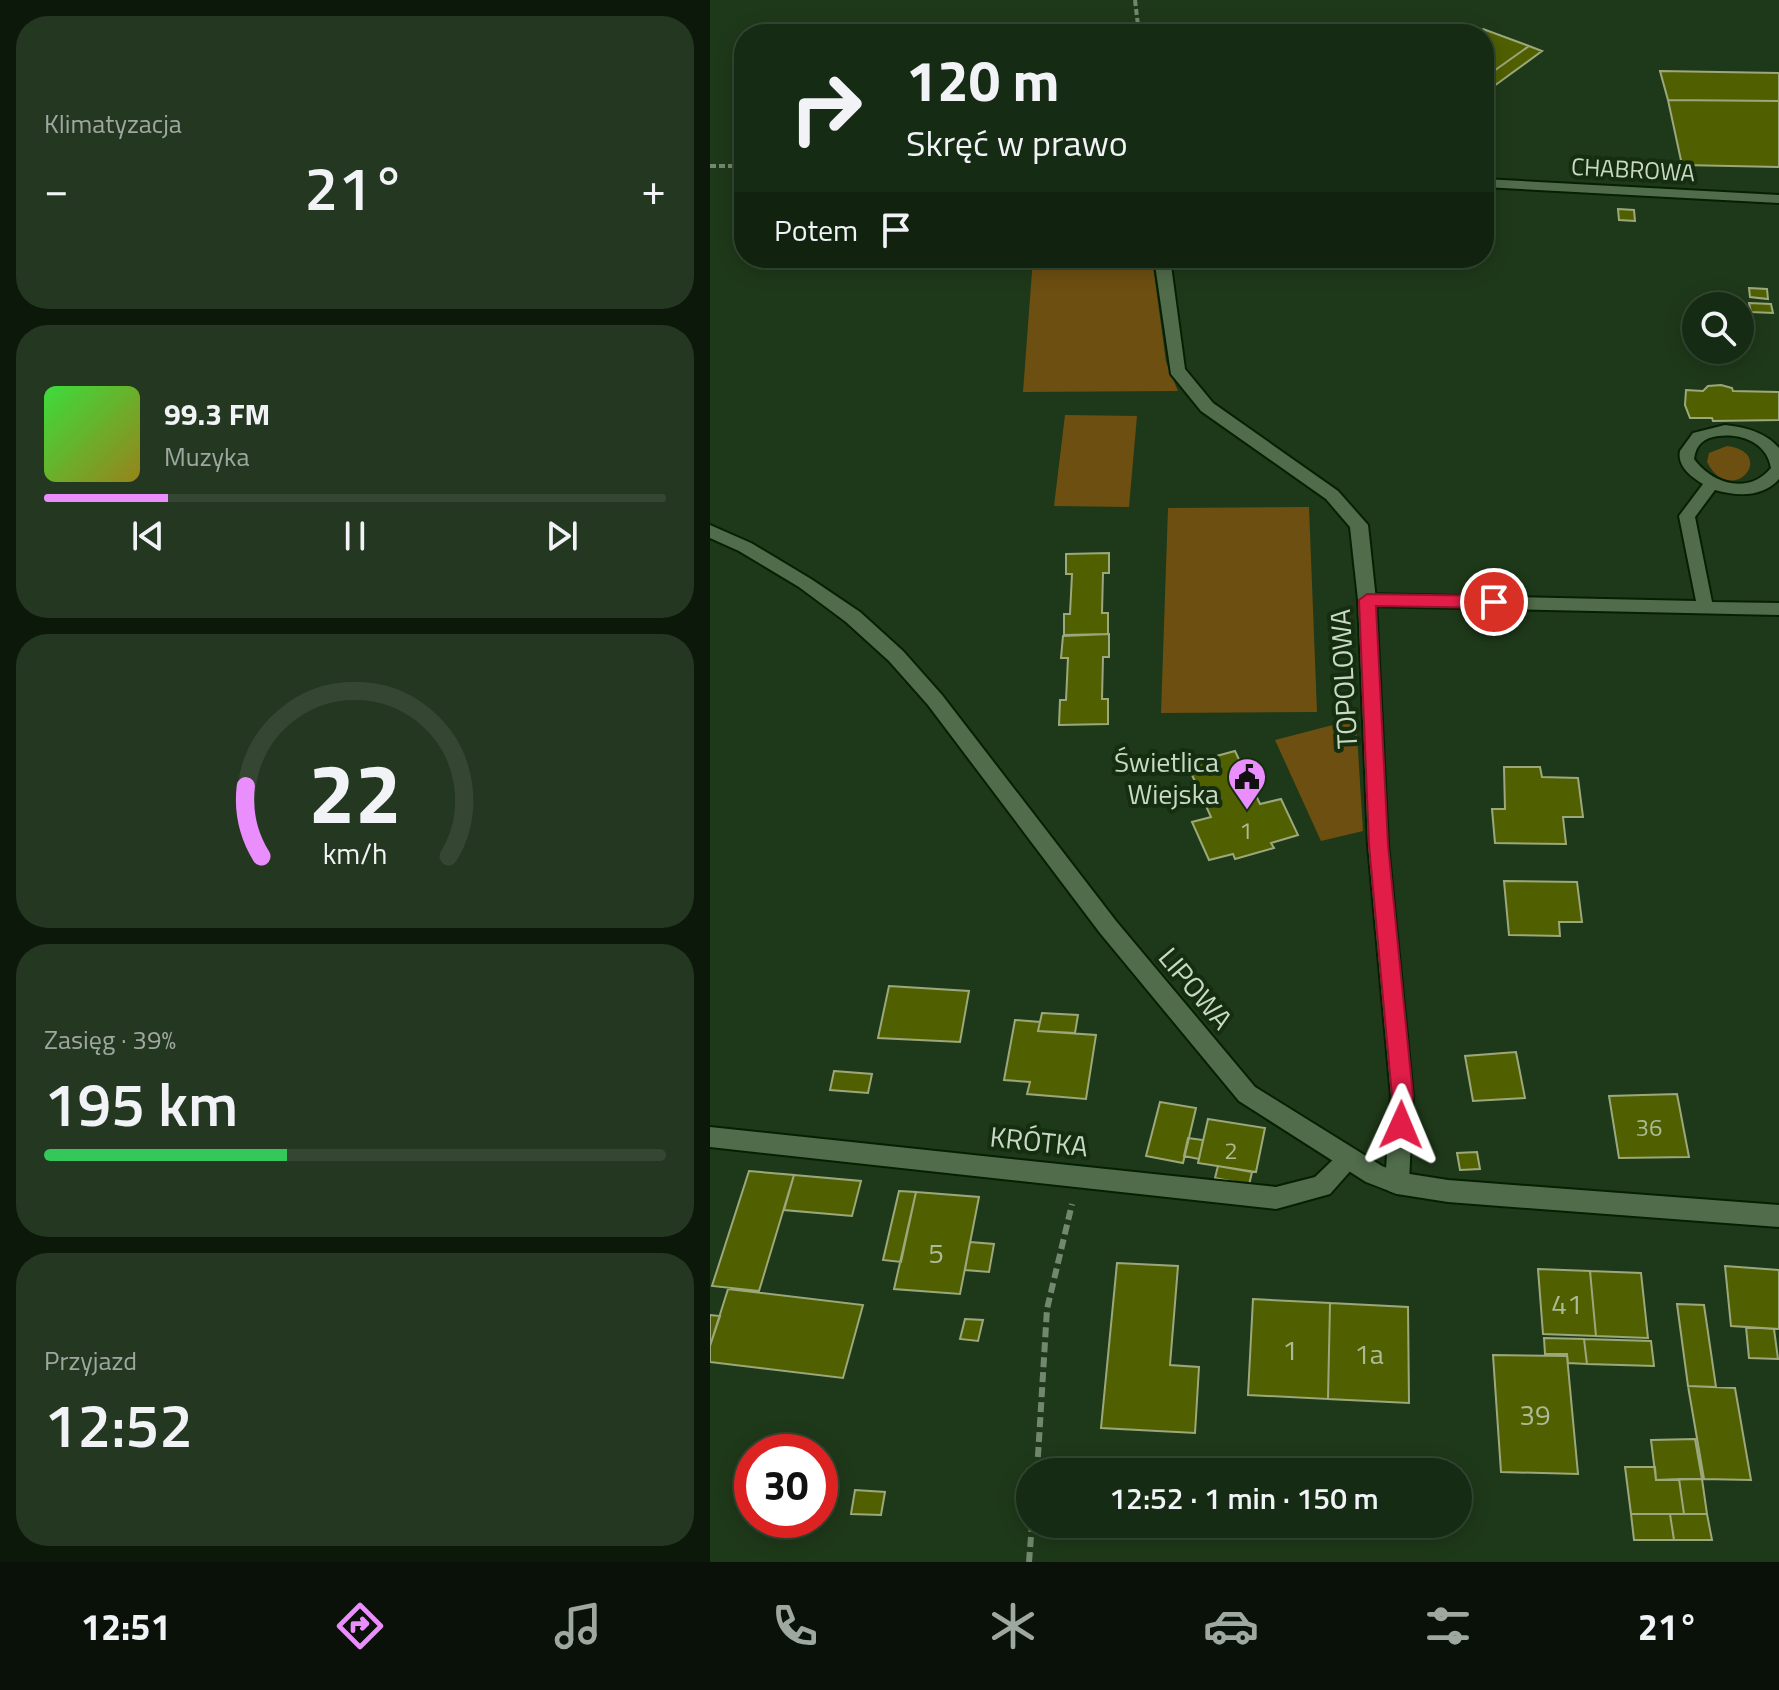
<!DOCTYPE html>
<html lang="pl">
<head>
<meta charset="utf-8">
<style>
	body { margin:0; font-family:"Titillium Web",sans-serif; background:#233721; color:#f1f3f6; height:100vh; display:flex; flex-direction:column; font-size:30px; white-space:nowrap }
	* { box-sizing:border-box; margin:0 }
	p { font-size:26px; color:#9ea7a0 }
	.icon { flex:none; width:44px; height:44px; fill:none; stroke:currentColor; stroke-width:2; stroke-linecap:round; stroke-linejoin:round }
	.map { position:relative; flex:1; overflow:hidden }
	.panel { display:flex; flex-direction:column; gap:16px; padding:16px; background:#0c180a; width:710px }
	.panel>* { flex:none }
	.guide { position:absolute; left:24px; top:24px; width:760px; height:244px; border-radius:32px; box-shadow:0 4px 20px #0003,0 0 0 2px #354733; background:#162b13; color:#f1f3f6; overflow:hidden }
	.controls { position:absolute; left:972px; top:292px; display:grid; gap:16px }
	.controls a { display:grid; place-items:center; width:72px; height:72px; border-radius:50%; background:#162b13; box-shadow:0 4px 20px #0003,0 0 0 2px #354733; font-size:40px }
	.speed { position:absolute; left:24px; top:1434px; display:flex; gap:16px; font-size:40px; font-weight:700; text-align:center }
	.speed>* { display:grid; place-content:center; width:104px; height:104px; border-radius:50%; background:#162b13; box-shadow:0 4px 20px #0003,0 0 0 2px #354733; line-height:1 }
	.speed .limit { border:12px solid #d22; background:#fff; color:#111 }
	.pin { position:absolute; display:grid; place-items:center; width:68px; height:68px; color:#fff; margin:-34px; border:4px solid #fff; border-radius:50%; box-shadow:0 2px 8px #0007 }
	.me { position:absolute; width:88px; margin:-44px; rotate:1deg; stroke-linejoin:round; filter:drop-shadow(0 0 6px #0008) }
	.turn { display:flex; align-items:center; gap:28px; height:168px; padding:0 40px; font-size:36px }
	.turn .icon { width:104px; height:104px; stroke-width:2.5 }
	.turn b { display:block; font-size:56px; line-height:68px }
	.then { display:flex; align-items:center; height:76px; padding:0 40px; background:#0003; gap:16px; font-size:30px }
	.big { font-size:60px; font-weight:600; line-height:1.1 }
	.panel .tile { flex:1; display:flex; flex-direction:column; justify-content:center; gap:12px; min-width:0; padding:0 28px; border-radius:32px; background:#233721 }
	.panel .dial { align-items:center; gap:0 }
	.dial svg { height:208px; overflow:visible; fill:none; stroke:#354733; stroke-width:7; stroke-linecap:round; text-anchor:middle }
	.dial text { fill:#f1f3f6; stroke:none }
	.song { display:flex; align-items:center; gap:24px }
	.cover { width:96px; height:96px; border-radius:12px; background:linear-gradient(135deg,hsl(120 70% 55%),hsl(50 70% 35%)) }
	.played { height:8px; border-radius:4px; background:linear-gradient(90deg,#ea8dfd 20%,#354733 20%) }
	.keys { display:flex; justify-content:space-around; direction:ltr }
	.heat { display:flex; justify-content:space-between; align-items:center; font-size:44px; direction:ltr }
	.charge { height:12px; border-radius:6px; background:linear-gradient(90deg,#34c759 39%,#354733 0) }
	.trip { position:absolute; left:306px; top:1458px; width:456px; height:80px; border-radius:40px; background:#162b13; box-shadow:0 4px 20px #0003,0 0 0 2px #354733; font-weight:600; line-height:80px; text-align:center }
	.tabs { display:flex; height:128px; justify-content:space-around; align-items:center; background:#091108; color:#9ea7a0 }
	.tabs .icon { width:56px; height:56px }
	.tabs .current { color:#ea8dfd }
	.tabs b { font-size:36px; color:#f1f3f6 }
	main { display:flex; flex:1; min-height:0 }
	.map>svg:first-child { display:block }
	.green { fill:#6d4f11 }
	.building { fill:#506000; stroke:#9ca87c; stroke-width:2 }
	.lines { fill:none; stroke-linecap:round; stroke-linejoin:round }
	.service-casing { stroke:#061f02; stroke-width:4 }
	.minor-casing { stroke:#061f02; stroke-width:4 }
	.tertiary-casing { stroke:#061f02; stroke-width:4 }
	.path-far1 { stroke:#72886e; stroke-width:4; stroke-dasharray:6 3; stroke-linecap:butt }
	.path { stroke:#72886e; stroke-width:6; stroke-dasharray:10 5; stroke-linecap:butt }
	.service { fill:#506c4a; fill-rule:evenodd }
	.minor { fill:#506c4a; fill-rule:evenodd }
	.tertiary { fill:#506c4a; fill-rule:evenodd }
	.route { fill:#e11d48; stroke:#92132f; stroke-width:2 }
	.labels { text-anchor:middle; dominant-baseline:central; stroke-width:8; stroke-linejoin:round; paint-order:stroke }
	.far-street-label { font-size:24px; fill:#c9d9c6; stroke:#142e0f }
	.number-label { font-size:24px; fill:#abbb94 }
	.street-label { font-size:28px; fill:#c9d9c6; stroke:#142e0f }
	.poi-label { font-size:28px; fill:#c9d9c6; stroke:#142e0f; text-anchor:end }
	.near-number-label { font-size:28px; fill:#abbb94 }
</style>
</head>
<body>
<main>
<section class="panel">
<div class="tile"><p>Klimatyzacja</p>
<div class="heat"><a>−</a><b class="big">21°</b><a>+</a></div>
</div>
<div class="tile">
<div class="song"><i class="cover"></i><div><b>99.3 FM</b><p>Muzyka</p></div></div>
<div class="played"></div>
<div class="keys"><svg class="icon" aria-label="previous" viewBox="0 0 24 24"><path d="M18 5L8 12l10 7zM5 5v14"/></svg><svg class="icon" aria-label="pause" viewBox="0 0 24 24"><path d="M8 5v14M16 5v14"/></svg><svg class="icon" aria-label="next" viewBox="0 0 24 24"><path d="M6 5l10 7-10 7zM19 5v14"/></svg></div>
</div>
<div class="tile dial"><svg viewBox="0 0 100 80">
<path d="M14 69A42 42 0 1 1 86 69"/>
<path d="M14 69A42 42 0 0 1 8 42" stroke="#ea8dfd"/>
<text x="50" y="56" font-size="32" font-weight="700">22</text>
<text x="50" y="72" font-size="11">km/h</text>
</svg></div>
<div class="tile"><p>Zasięg · 39%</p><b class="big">195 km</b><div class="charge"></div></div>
<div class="tile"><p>Przyjazd</p><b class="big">12:52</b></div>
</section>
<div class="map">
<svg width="1069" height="1562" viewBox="0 0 1069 1562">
	<rect width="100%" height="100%" fill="#1e3919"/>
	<path class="green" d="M323,258H442L456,362L468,391L313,392Z
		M355,415L427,416L419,507L344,506Z
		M1017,446C1069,453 1021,509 997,462L999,453Z
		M599,507L607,712L451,713L458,508Z
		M646,719L653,831L611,841L565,740Z"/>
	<path class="building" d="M773,29L819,46L774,78V34H766Z
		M819,46L832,51L780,89L774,87V78Z
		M950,71L1069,73V101L958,100Z
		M958,100L1069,101V167L972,165Z
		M908,209L924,210L925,221L909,220Z
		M1039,288L1057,289L1058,299L1040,297Z
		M1039,303L1061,304L1063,313L1041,312Z
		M1011,385L1022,388L1023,391L1069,392V420L1003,421L1002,418H980L975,405L976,390L993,391L998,386Z
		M399,553V573H393L392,613H398V634L354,635V614H360L362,574H356V554Z
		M399,634V657H393L392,699H398V724L349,725L350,700H356L358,658H351L353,636Z
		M525,751L550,804L571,799L588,835L561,843L564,848L525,859L523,854L499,860L482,822L501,817L477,764Z
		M794,767H830L832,777L868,778L873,817H853L856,844L785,843L782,809H795Z
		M794,881L867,882L872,922H849L850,936L799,935Z
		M179,986L259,991L250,1042L168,1038Z
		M332,1013L368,1015L365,1033L328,1031Z
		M305,1020L330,1022L328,1031L386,1035L376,1099L317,1094L320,1082L294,1080Z
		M806,1052L815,1098L763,1101L755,1056Z
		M124,1071L162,1074L158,1093L120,1090Z
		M967,1094L979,1157L909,1158L899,1096Z
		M450,1102L486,1108L473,1163L436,1156Z
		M498,1119L555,1128L546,1172L488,1163Z
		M478,1138L493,1140L489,1159L474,1156Z
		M767,1152L770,1169L750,1170L747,1153Z
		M508,1166L542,1172L539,1185L505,1178Z
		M39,1171L84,1175L49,1291L2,1286Z
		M84,1175L151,1181L142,1216L74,1210Z
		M189,1191L206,1192L191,1262L173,1260Z
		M206,1192L269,1197L250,1294L184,1289Z
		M260,1242L284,1244L279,1272L255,1270Z
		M407,1263L468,1266L460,1365L489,1367L485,1433L391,1428Z
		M1015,1266L1069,1270V1329L1021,1326Z
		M828,1269L880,1271L886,1336L833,1334Z
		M880,1271L931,1273L938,1338L886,1336Z
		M18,1289L153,1305L133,1378L0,1362V1346Z
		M543,1299L620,1303L618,1399L538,1395Z
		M620,1303L698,1307L699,1403L618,1399Z
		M967,1304L994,1305L1006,1387L978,1386Z
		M0,1315L10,1316L0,1346Z
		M255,1319L273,1320L268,1341L250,1339Z
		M1036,1327L1064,1329L1068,1359L1039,1358Z
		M834,1338L874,1339L877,1364L858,1363L857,1354H835Z
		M874,1339L941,1341L944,1366L877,1364Z
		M783,1355L857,1356L868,1474L791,1472Z
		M978,1386L1025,1388L1041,1480L994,1479Z
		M985,1439L992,1479L946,1480L941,1440Z
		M915,1467H945L946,1480L969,1479L974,1514H921Z
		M969,1479H992L997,1514H974Z
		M145,1490L175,1492L171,1515L141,1514Z
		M921,1514H960L964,1540H924Z
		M960,1514H997L1002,1540H964Z"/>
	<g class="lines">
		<g class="service-casing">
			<path id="service" d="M1015,425C1035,427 1055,432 1069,448V479C1052,498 1027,496 1005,490L985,517L1002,602L1069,603V615L657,606L649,600L657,594L986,601L969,516L993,484C981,477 967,466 970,451L983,433ZM1008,436C1032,433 1057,443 1061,468C1039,495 1002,484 984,459C986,444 994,438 1008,436Z"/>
		</g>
		<g class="minor-casing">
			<path id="minor" d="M774,179L1069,195V203L774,187Z
				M444,258H460L475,369L503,403L628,491L658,525L666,600L678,845L703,1096L699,1183L695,1191L687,1194L679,1191L675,1183L681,1096L658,845L648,600L640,527L616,499L491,411L461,374Z
				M0,1127L566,1187L605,1177L630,1153L638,1149L646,1153L650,1160L620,1194L566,1209L0,1147Z"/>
		</g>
		<g class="tertiary-casing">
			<path id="tertiary" d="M0,525L41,543L101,579L150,612L193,651L232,695L406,921L545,1087L672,1166L687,1172L738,1180L1069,1205V1227L738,1202L687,1194L656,1182L529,1101L390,933L218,705L179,661L136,622L89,587L29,551L0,538Z"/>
		</g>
		<path class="path-far1" d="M425,0L429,34
			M0,166H34"/>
		<path class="path" d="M327,1472L337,1309L362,1204
			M319,1562L322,1524"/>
		<use href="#service" class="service"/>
		<use href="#minor" class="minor"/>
		<use href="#tertiary" class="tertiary"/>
	</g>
	<path class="route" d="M657,594L784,596L792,602L784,608L666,606L678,845L703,1096L698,1132L691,1134L683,1132L680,1125L682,1096L659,845L649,600Z"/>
	<defs>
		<g id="civic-pin" transform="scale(2)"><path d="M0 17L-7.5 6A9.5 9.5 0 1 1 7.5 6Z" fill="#ea8dfd" stroke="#142e0f"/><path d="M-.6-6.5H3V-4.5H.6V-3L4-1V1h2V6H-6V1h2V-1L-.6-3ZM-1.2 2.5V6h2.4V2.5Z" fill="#111"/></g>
	</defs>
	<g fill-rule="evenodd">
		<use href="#civic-pin" x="537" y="777"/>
	</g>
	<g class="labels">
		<g class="far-street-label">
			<text transform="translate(923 169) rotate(3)">CHABROWA</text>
		</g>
		<g class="number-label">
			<text x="536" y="830">1</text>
			<text x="939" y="1127">36</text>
			<text x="521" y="1150">2</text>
		</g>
		<g class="street-label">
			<text transform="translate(633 679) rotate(-93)">TOPOLOWA</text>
			<text transform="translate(486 988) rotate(50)">LIPOWA</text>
			<text transform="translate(329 1141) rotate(6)">KRÓTKA</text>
		</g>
		<g class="poi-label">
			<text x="509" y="761">Świetlica<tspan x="509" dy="32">Wiejska</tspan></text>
		</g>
		<g class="near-number-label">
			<text x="226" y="1252">5</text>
			<text x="857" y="1303">41</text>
			<text x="580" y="1349">1</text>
			<text x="659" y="1353">1a</text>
			<text x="825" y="1414">39</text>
		</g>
	</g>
</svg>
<div class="controls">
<a><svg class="icon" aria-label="search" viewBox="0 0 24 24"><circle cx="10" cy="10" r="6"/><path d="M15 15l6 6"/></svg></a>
</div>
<div class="speed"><div class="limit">30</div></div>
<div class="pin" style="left:784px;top:602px;background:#d93025"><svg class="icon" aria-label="arrive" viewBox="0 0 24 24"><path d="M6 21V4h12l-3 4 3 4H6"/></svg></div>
<svg class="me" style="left:691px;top:1125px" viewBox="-20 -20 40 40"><path d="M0-17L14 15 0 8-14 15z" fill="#e11d48" stroke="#fff" stroke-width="4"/></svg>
<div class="trip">12:52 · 1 min · 150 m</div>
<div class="guide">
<div class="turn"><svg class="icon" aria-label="right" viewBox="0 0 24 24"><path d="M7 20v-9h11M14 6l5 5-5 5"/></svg><div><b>120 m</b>Skręć w prawo</div></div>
<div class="then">Potem<svg class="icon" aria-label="arrive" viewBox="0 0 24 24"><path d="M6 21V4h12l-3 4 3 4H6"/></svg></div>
</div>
</div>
</main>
<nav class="tabs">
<b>12:51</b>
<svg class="icon current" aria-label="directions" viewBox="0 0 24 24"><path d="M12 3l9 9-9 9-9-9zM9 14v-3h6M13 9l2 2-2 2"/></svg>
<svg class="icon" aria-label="music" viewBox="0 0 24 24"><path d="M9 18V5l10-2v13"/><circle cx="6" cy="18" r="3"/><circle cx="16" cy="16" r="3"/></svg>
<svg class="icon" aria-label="phone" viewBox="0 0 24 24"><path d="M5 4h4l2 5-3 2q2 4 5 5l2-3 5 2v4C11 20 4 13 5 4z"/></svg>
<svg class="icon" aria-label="climate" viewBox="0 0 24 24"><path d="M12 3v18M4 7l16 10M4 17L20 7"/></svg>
<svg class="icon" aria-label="car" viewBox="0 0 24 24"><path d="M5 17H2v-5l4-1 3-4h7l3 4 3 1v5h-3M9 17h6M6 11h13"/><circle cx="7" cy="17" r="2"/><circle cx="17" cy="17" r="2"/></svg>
<svg class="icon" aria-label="filters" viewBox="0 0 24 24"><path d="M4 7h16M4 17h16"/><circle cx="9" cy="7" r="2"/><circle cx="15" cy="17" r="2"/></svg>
<b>21°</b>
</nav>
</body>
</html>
